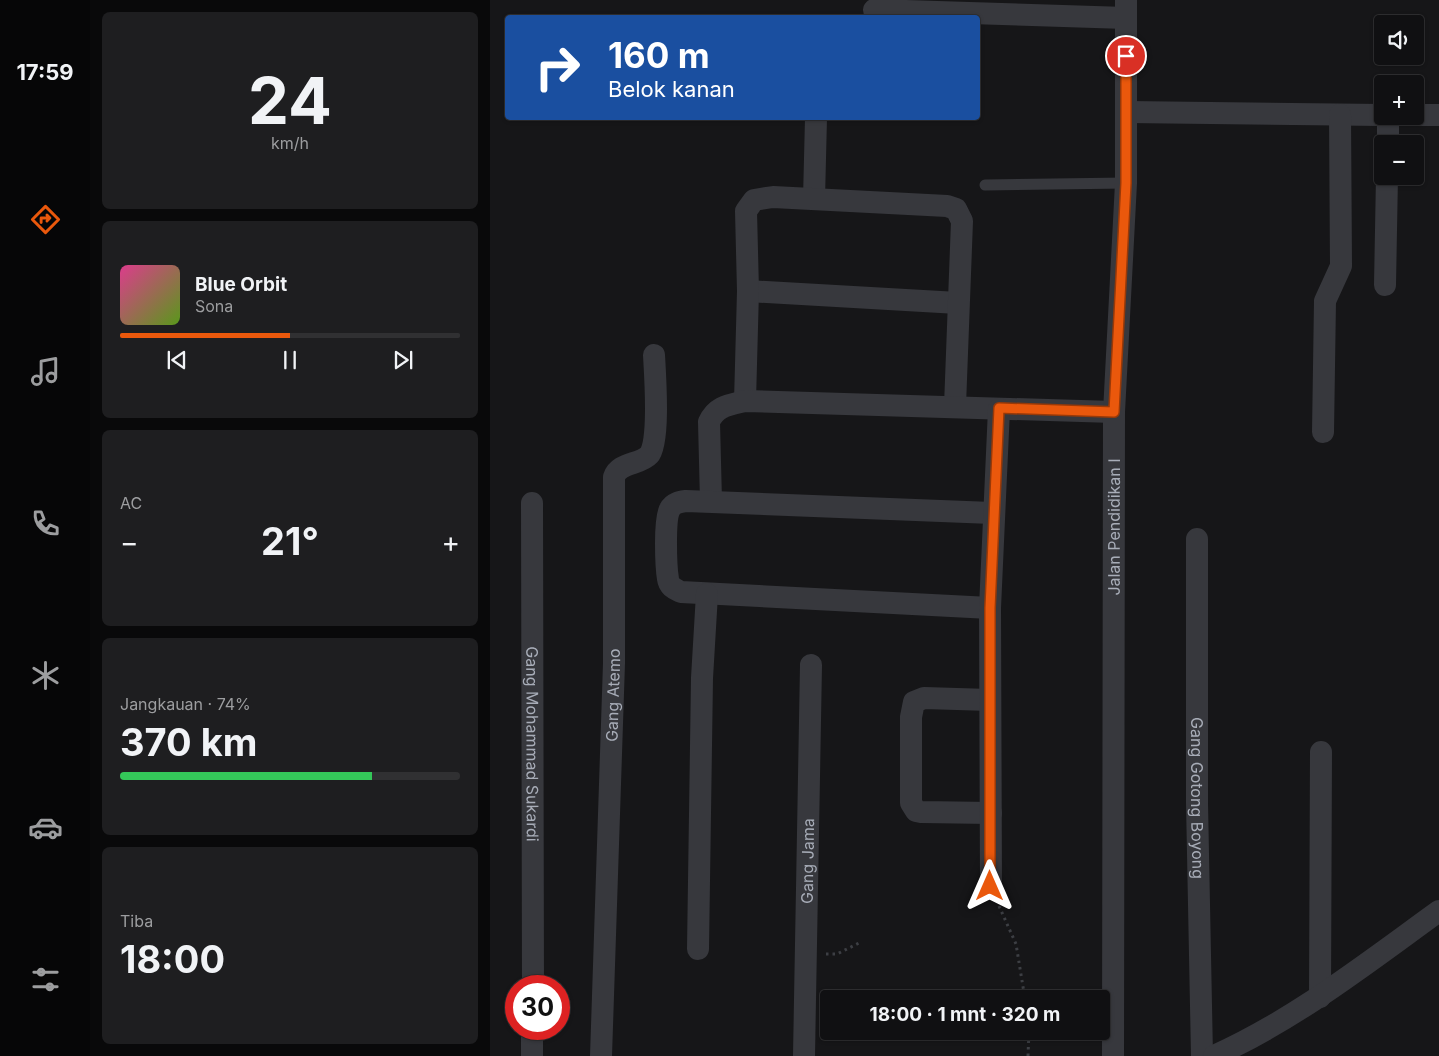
<!DOCTYPE html>
<html lang="id">
<head>
<meta charset="utf-8">
<style>
	body { margin:0; font-family:Inter,sans-serif; background:#1e1e20; color:#f1f3f6; height:100vh; display:flex; flex-direction:column; font-size:19px; white-space:nowrap }
	* { box-sizing:border-box; margin:0 }
	p { font-size:16px; color:#9c9d9f }
	.icon { flex:none; width:28px; height:28px; fill:none; stroke:currentColor; stroke-width:2; stroke-linecap:round; stroke-linejoin:round }
	.map { position:relative; flex:1; overflow:hidden }
	.side { display:flex; flex-direction:column; gap:12px; padding:12px; background:#09090a; width:400px }
	.side>* { flex:none }
	.banner { position:absolute; left:15px; top:15px; width:475px; height:105px; border-radius:5px; box-shadow:0 1px 4px #0004,0 0 0 1px #303032; background:#1a4fa0; color:#fff; overflow:hidden }
	.buttons { position:absolute; left:884px; top:15px; display:grid; gap:10px }
	.buttons a { display:grid; place-items:center; width:50px; height:50px; border-radius:5px; background:#101012; box-shadow:0 1px 4px #0004,0 0 0 1px #303032; font-size:25px }
	.speed { position:absolute; left:15px; top:975px; display:flex; gap:10px; font-size:25px; font-weight:700; text-align:center }
	.speed>* { display:grid; place-content:center; width:65px; height:65px; border-radius:50%; background:#101012; box-shadow:0 1px 4px #0004,0 0 0 1px #303032; line-height:1 }
	.speed .limit { border:8px solid #d22; background:#fff; color:#111 }
	.pin { position:absolute; display:grid; place-items:center; width:42px; height:42px; color:#fff; margin:-21px; border:2px solid #fff; border-radius:50%; box-shadow:0 1px 5px #0007 }
	.me { position:absolute; width:55px; margin:-28px; rotate:0deg; stroke-linejoin:round; filter:drop-shadow(0 0 4px #0008) }
	.turn { display:flex; align-items:center; gap:18px; height:105px; padding:0 20px; font-size:22px }
	.turn .icon { width:65px; height:65px; stroke-width:2.5 }
	.turn b { display:block; font-size:35px; line-height:42px }
	.big { font-size:38px; font-weight:700; line-height:1.1 }
	.side .tile { flex:1; display:flex; flex-direction:column; justify-content:center; gap:8px; min-width:0; padding:0 18px; border-radius:8px; background:#1e1e20 }
	.side .dial { align-items:center; gap:0 }
	.dial b { font-size:65px; line-height:1 }
	.song { display:flex; align-items:center; gap:15px }
	.cover { width:60px; height:60px; border-radius:8px; background:linear-gradient(135deg,hsl(330 70% 55%),hsl(90 70% 35%)) }
	.played { height:5px; border-radius:2px; background:linear-gradient(90deg,#ea580c 50%,#303032 50%) }
	.keys { display:flex; justify-content:space-around; direction:ltr }
	.heat { display:flex; justify-content:space-between; align-items:center; font-size:28px; direction:ltr }
	.charge { height:8px; border-radius:4px; background:linear-gradient(90deg,#34c759 74%,#303032 0) }
	.trip { position:absolute; left:330px; top:990px; width:290px; height:50px; border-radius:5px; background:#101012; box-shadow:0 1px 4px #0004,0 0 0 1px #303032; font-weight:700; line-height:50px; text-align:center }
	main { display:flex; flex:1; min-height:0 }
	.tab-bar { display:flex; flex-direction:column; width:90px; justify-content:space-around; align-items:center; background:#060607; color:#9c9d9f }
	.tab-bar .icon { width:35px; height:35px }
	.tab-bar .active { color:#ea580c }
	.tab-bar b { font-size:22px; color:#f1f3f6 }
	.map>svg:first-child { display:block }
	.lines { fill:none; stroke-linecap:round; stroke-linejoin:round }
	.path { stroke:#3d3f44; stroke-width:3; stroke-dasharray:2.5 4; stroke-linecap:butt }
	.service { stroke:#37383d; stroke-width:11 }
	.minor { stroke:#37383d; stroke-width:22 }
	.route-casing { stroke:#983908; stroke-width:12 }
	.route { stroke:#ea580c; stroke-width:9 }
	.labels { text-anchor:middle; dominant-baseline:central; stroke-width:4; stroke-linejoin:round; paint-order:stroke }
	.street-label { font-size:16px; fill:#a8adb8; stroke:#111113 }
</style>
</head>
<body>
<main>
<nav class="tab-bar">
<b>17:59</b>
<svg class="icon active" aria-label="directions" viewBox="0 0 24 24"><path d="M12 3l9 9-9 9-9-9zM9 14v-3h6M13 9l2 2-2 2"/></svg>
<svg class="icon" aria-label="music" viewBox="0 0 24 24"><path d="M9 18V5l10-2v13"/><circle cx="6" cy="18" r="3"/><circle cx="16" cy="16" r="3"/></svg>
<svg class="icon" aria-label="phone" viewBox="0 0 24 24"><path d="M5 4h4l2 5-3 2q2 4 5 5l2-3 5 2v4C11 20 4 13 5 4z"/></svg>
<svg class="icon" aria-label="climate" viewBox="0 0 24 24"><path d="M12 3v18M4 7l16 10M4 17L20 7"/></svg>
<svg class="icon" aria-label="car" viewBox="0 0 24 24"><path d="M5 17H2v-5l4-1 3-4h7l3 4 3 1v5h-3M9 17h6M6 11h13"/><circle cx="7" cy="17" r="2"/><circle cx="17" cy="17" r="2"/></svg>
<svg class="icon" aria-label="filters" viewBox="0 0 24 24"><path d="M4 7h16M4 17h16"/><circle cx="9" cy="7" r="2"/><circle cx="15" cy="17" r="2"/></svg>
</nav>
<section class="side">
<div class="tile dial"><b>24</b><p>km/h</p></div>
<div class="tile">
<div class="song"><i class="cover"></i><div><b>Blue Orbit</b><p>Sona</p></div></div>
<div class="played"></div>
<div class="keys"><svg class="icon" aria-label="previous" viewBox="0 0 24 24"><path d="M18 5L8 12l10 7zM5 5v14"/></svg><svg class="icon" aria-label="pause" viewBox="0 0 24 24"><path d="M8 5v14M16 5v14"/></svg><svg class="icon" aria-label="next" viewBox="0 0 24 24"><path d="M6 5l10 7-10 7zM19 5v14"/></svg></div>
</div>
<div class="tile"><p>AC</p>
<div class="heat"><a>−</a><b class="big">21°</b><a>+</a></div>
</div>
<div class="tile"><p>Jangkauan · 74%</p><b class="big">370 km</b><div class="charge"></div></div>
<div class="tile"><p>Tiba</p><b class="big">18:00</b></div>
</section>
<div class="map">
<svg width="949" height="1056" viewBox="0 0 949 1056">
	<rect width="100%" height="100%" fill="#161618"/>
	<g class="lines">
		<path class="path" d="M509,906L526,944L535,999
			M336,954H347L371,942
			M538,1056L539,1031"/>
		<path class="service" d="M495,185L636,183"/>
		<g class="minor">
			<path d="M384,10L636,18"/>
			<path d="M637,112L892,115"/>
			<path d="M925,115H949"/>
			<path d="M898,144V116"/>
			<path d="M324,199L326,118"/>
			<path d="M895,285L897,176"/>
			<path d="M258,291L468,303"/>
			<path d="M255,401L258,291L256,211L264,200L283,197L457,206L466,209L472,221L465,406"/>
			<path d="M833,432L835,301L851,266L850,115"/>
			<path d="M221,501L219,422C226,406 239,405 255,401L624,412"/>
			<path id="s1" d="M42,503L43,986"/>
			<path id="s2" d="M707,539V803L712,1056"/>
			<path d="M500,608L191,592C185,589 179,587 178,579C176,567 174,519 180,509C183,503 189,502 196,501L502,513"/>
			<path d="M500,700L434,698L424,702L421,717V803L426,811L431,812L501,813"/>
			<path d="M501,888L500,608L509,409"/>
			<path d="M208,949L212,678L217,594"/>
			<path d="M830,997L831,752"/>
			<path d="M42,1056V1029"/>
			<path id="s3" d="M111,1056L124,663V477C129,462 150,465 159,455C170,444 165,373 164,355"/>
			<path id="s4" d="M314,1056L321,665"/>
			<path id="s5" d="M623,1056L624,412L636,183V0"/>
			<path d="M724,1056C806,1019 877,963 949,911"/>
		</g>
	</g>
	<g class="lines">
		<g class="route-casing">
			<path id="route" d="M500,886V608L509,408L624,412L636,183V56"/>
		</g>
		<use href="#route" class="route"/>
	</g>
	<g class="labels">
		<g class="street-label">
			<text stroke="none"><textPath href="#s5" startOffset="529">Jalan Pendidikan I</textPath></text>
			<text stroke="none"><textPath href="#s3" startOffset="361">Gang Atemo</textPath></text>
			<text stroke="none"><textPath href="#s1" startOffset="241">Gang Mohammad Sukardi</textPath></text>
			<text stroke="none"><textPath href="#s2" startOffset="259">Gang Gotong Boyong</textPath></text>
			<text stroke="none"><textPath href="#s4" startOffset="195">Gang Jama</textPath></text>
		</g>
	</g>
</svg>
<div class="buttons">
<a><svg class="icon" aria-label="sound" viewBox="0 0 24 24"><path d="M4 9h4l5-4v14l-5-4H4zM17 9q2 3 0 6"/></svg></a>
<a>+</a>
<a>−</a>
</div>
<div class="speed"><div class="limit">30</div></div>
<div class="pin" style="left:636px;top:56px;background:#d93025"><svg class="icon" aria-label="arrive" viewBox="0 0 24 24"><path d="M6 21V4h12l-3 4 3 4H6"/></svg></div>
<svg class="me" style="left:500px;top:886px" viewBox="-20 -20 40 40"><path d="M0-17L14 15 0 8-14 15z" fill="#ea580c" stroke="#fff" stroke-width="4"/></svg>
<div class="trip">18:00 · 1 mnt · 320 m</div>
<div class="banner">
<div class="turn"><svg class="icon" aria-label="right" viewBox="0 0 24 24"><path d="M7 20v-9h11M14 6l5 5-5 5"/></svg><div><b>160 m</b>Belok kanan</div></div>
</div>
</div>
</main>
</body>
</html>
